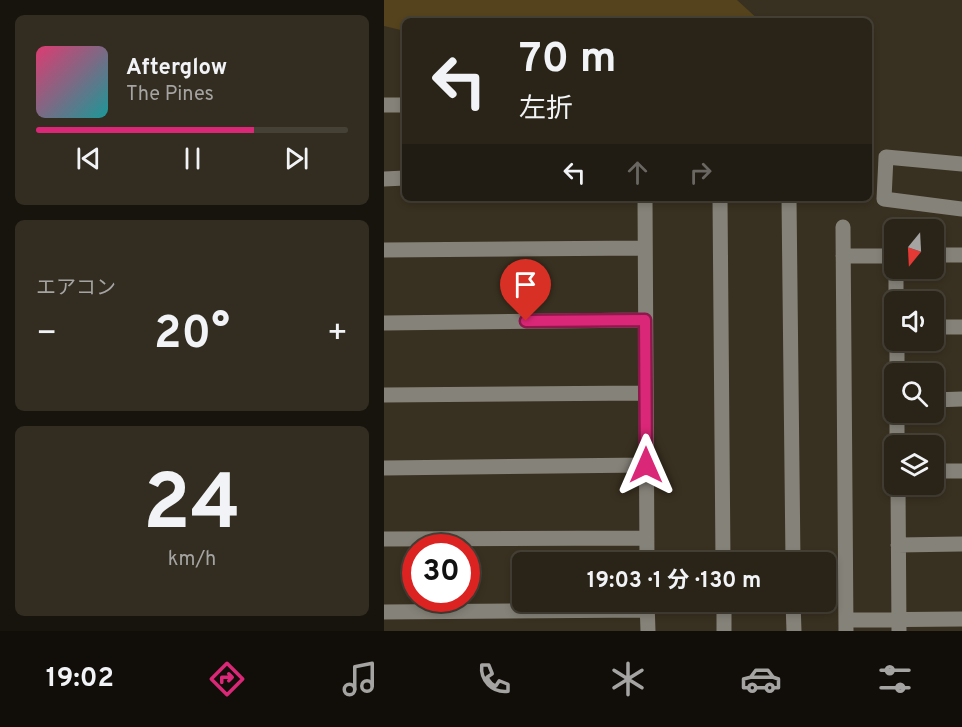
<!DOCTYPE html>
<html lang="ja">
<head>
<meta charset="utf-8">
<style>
	body { margin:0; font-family:Overpass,"Noto Sans JP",sans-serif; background:#322c21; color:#f1f3f6; height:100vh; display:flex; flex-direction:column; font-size:22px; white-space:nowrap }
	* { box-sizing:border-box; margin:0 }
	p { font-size:20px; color:#a5a4a2 }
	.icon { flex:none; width:33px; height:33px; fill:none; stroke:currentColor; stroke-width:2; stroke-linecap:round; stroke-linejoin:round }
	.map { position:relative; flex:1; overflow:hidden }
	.side { display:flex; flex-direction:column; gap:15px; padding:15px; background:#17140d; width:384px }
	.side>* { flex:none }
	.banner { position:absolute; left:18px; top:18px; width:470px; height:183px; border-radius:9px; box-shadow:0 3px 9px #0003,0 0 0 2px #464137; background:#2a2418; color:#f1f3f6; overflow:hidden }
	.needle { width:39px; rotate:198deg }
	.tools { position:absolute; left:500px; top:219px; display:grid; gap:12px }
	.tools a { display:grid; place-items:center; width:60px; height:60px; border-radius:9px; background:#2a2418; box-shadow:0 3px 9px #0003,0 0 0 2px #464137; font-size:30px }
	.speed { position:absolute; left:18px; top:534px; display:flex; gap:12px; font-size:30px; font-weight:700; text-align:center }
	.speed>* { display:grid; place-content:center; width:78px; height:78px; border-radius:50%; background:#2a2418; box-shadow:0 3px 9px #0003,0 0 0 2px #464137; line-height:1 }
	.speed .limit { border:9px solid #d22; background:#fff; color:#111 }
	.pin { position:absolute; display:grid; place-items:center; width:51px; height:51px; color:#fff; margin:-62px -26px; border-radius:50% 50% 50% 0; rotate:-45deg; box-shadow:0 0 6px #0007 }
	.pin .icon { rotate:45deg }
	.me { position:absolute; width:66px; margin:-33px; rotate:0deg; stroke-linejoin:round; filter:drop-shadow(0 0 4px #0008) }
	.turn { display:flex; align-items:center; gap:21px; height:126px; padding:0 18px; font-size:27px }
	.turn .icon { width:78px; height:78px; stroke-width:2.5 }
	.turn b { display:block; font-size:42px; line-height:51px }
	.lanes { display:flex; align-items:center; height:57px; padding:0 18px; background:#0003; justify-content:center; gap:30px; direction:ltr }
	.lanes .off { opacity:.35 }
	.big { font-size:45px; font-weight:700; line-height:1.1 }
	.side .widget { flex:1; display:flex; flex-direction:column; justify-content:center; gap:9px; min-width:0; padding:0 21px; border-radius:9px; background:#322c21 }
	.side .dial { align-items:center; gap:0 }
	.dial b { font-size:78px; line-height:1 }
	.song { display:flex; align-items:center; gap:18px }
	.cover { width:72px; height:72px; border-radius:9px; background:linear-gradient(135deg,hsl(340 70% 55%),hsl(180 70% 35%)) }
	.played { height:6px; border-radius:3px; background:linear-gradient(90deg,#db2777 70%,#464137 70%) }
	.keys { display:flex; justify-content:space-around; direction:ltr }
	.heat { display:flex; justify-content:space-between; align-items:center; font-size:33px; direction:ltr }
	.trip { position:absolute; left:128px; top:552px; width:324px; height:60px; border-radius:9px; background:#2a2418; box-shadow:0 3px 9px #0003,0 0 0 2px #464137; font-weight:700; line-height:60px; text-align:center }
	.menu { display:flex; height:96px; justify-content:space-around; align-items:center; background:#110e0a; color:#a5a4a2 }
	.menu .icon { width:42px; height:42px }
	.menu .on { color:#db2777 }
	.menu b { font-size:27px; color:#f1f3f6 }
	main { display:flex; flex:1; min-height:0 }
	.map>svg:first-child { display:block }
	.green { fill:#54431c }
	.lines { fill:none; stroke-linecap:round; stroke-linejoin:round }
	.minor { stroke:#858279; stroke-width:15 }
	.route-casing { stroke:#8e194d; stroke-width:15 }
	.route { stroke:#db2777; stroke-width:10 }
</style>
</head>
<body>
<main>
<section class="side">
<div class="widget">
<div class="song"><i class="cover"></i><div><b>Afterglow</b><p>The Pines</p></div></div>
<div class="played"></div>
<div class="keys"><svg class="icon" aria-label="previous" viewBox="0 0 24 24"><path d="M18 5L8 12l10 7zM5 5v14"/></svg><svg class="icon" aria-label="pause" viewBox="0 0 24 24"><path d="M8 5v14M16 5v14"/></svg><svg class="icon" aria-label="next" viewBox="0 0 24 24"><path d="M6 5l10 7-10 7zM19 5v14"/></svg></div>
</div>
<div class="widget"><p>エアコン</p>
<div class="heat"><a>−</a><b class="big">20°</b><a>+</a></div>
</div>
<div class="widget dial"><b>24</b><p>km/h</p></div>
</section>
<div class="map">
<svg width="578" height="631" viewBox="0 0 578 631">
	<rect width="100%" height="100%" fill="#383020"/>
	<path class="green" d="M0,0H353L376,21H21V31L0,26Z"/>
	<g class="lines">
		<path class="minor" d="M0,105H21
			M578,164L502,157L500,199L578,209
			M0,179L21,178
			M261,198L263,562
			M336,198L339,562
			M405,198L409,562
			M459,227L462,631
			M0,250L261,248
			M549,255H578
			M459,256H510
			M512,268V302
			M0,323L261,320
			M549,327H578
			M513,340V374
			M0,395L262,393
			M549,400L578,399
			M513,412V446
			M0,468L262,465
			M549,471H578
			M514,484L515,631
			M0,539L263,538
			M514,545L578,544
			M263,602L264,631
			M340,602V631
			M409,602L410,631
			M0,612L263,610
			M462,620L578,619"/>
	</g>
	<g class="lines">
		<g class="route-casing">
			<path id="route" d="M142,321L261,320L262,465"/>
		</g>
		<use href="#route" class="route"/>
	</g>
</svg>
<div class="tools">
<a><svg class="needle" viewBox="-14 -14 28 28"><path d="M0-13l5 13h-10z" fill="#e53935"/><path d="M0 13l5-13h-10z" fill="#a5a4a2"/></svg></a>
<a><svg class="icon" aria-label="sound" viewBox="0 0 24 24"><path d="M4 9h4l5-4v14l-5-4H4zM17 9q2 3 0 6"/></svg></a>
<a><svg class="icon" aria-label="search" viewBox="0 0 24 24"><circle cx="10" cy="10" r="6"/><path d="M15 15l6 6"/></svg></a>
<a><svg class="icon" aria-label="layers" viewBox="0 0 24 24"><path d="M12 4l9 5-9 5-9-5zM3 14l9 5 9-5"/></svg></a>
</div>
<div class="speed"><div class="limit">30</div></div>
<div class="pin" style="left:142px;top:321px;background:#d93025"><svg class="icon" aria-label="arrive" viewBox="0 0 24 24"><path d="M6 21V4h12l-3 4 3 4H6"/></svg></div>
<svg class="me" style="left:262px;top:465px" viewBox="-20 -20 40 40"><path d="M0-17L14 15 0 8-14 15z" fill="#db2777" stroke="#fff" stroke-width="4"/></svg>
<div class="trip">19:03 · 1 分 · 130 m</div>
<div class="banner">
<div class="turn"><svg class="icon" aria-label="left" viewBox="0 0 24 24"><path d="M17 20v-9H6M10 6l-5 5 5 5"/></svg><div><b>70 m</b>左折</div></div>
<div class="lanes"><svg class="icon" aria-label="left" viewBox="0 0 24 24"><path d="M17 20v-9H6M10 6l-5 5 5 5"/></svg><svg class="icon off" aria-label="ahead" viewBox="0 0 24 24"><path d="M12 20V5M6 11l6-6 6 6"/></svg><svg class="icon off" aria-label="right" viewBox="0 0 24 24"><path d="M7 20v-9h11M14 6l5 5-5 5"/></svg></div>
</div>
</div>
</main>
<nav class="menu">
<b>19:02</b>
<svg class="icon on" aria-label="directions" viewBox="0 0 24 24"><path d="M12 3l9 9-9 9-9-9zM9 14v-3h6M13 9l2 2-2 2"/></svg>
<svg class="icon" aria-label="music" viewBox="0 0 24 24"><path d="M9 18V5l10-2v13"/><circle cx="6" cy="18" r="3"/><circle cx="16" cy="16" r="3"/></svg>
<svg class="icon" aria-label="phone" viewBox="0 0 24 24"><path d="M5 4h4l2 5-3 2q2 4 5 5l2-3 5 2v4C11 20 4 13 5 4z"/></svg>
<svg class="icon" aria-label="climate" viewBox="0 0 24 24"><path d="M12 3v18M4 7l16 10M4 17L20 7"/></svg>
<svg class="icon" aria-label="car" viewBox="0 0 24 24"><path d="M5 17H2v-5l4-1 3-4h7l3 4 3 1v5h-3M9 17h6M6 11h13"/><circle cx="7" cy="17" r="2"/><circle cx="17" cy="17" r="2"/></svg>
<svg class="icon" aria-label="filters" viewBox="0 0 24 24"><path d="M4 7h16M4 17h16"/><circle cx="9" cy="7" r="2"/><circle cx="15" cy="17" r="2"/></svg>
</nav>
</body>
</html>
